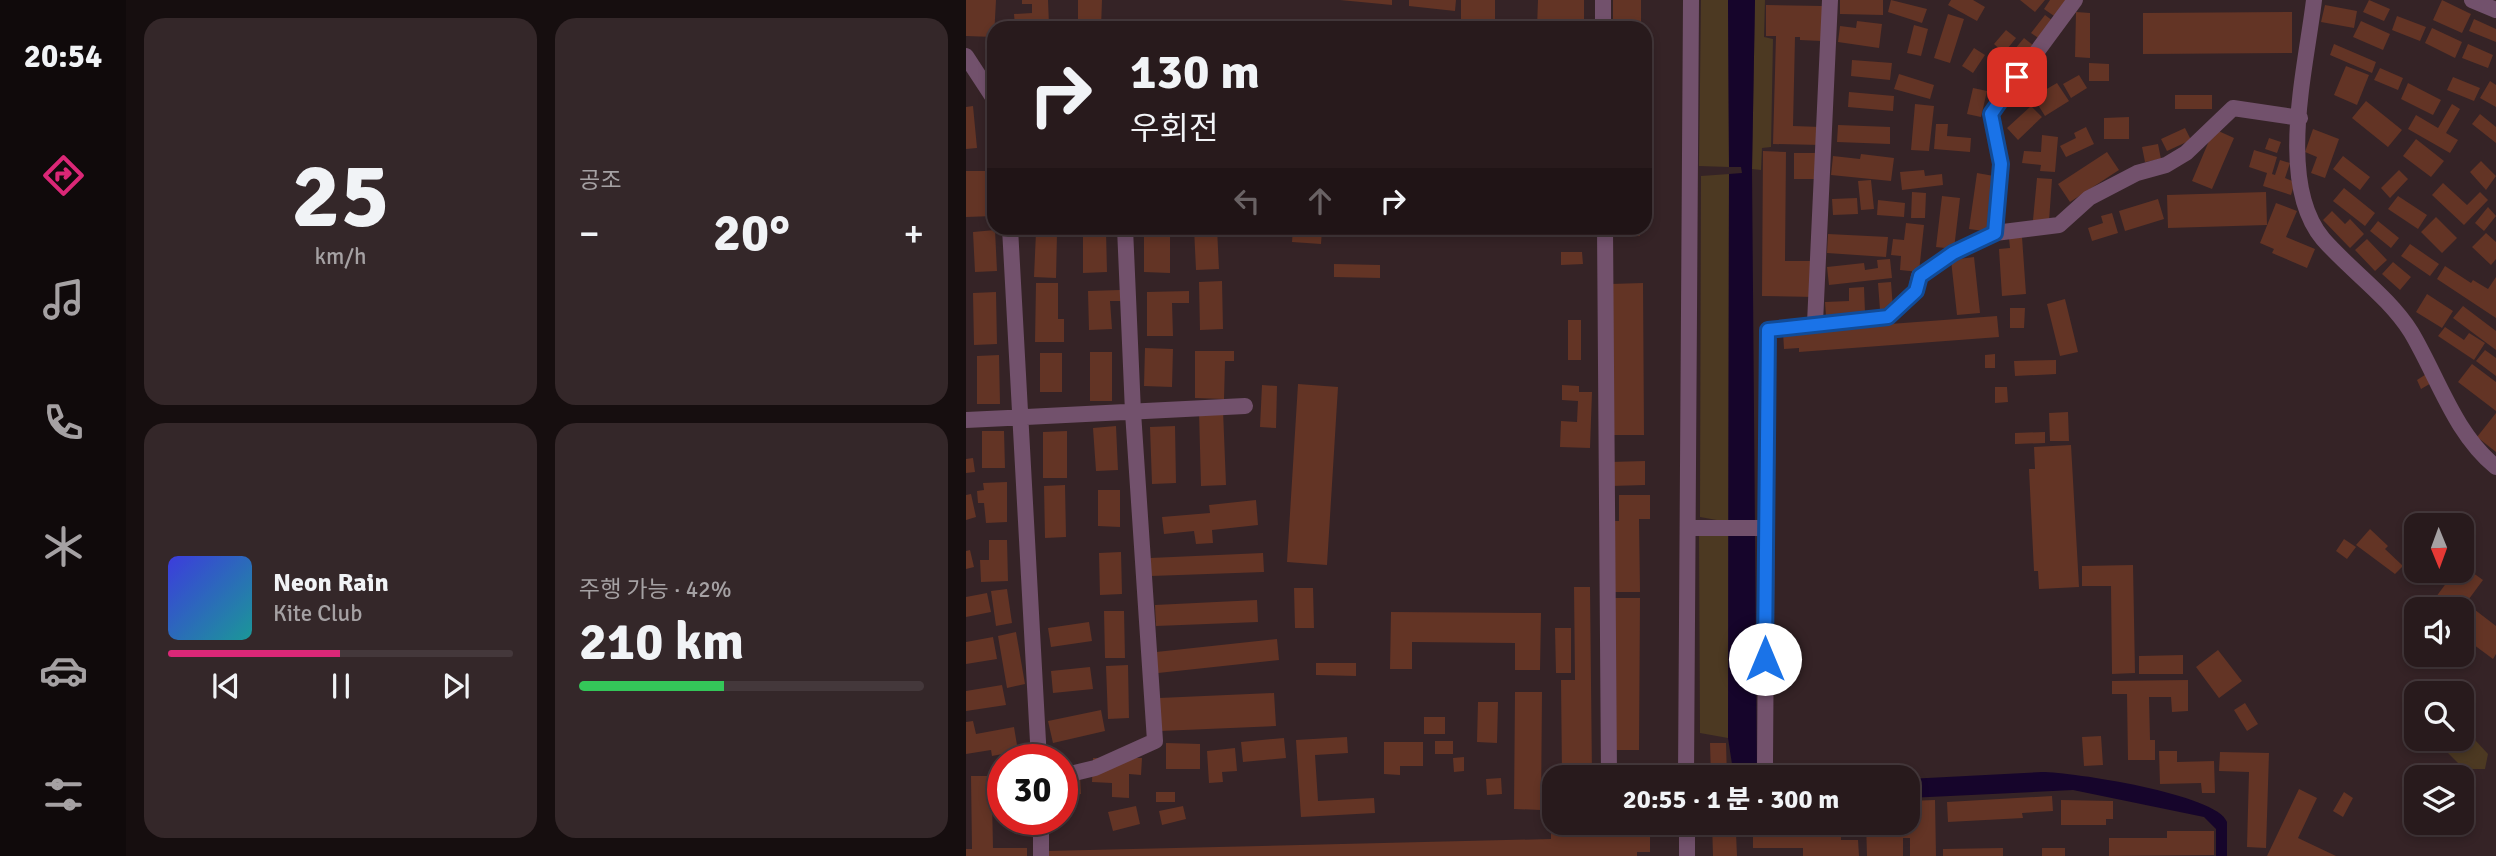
<!DOCTYPE html>
<html lang="ko">
<head>
<meta charset="utf-8">
<style>
	body { margin:0; font-family:Signika,"Noto Sans KR",sans-serif; background:#342729; color:#f1f3f6; height:100vh; display:flex; flex-direction:column; font-size:26px; white-space:nowrap }
	* { box-sizing:border-box; margin:0 }
	p { font-size:23px; color:#a5a1a3 }
	.icon { flex:none; width:38px; height:38px; fill:none; stroke:currentColor; stroke-width:2; stroke-linecap:round; stroke-linejoin:round }
	.map { position:relative; flex:1; overflow:hidden }
	.panel { display:flex; flex-direction:column; gap:18px; padding:18px; background:#160e0f; width:840px }
	.panel>* { flex:none }
	.top-card { position:absolute; left:21px; top:21px; width:665px; height:214px; border-radius:21px; box-shadow:0 4px 10px #0003,0 0 0 2px #44383b; background:#281a1c; color:#f1f3f6; overflow:hidden }
	.needle { width:46px; rotate:179deg }
	.buttons { position:absolute; left:1438px; top:513px; display:grid; gap:14px }
	.buttons a { display:grid; place-items:center; width:70px; height:70px; border-radius:14px; background:#281a1c; box-shadow:0 4px 10px #0003,0 0 0 2px #44383b; font-size:35px }
	.speed { position:absolute; left:21px; top:744px; display:flex; gap:14px; font-size:35px; font-weight:700; text-align:center }
	.speed>* { display:grid; place-content:center; width:91px; height:91px; border-radius:50%; background:#281a1c; box-shadow:0 4px 10px #0003,0 0 0 2px #44383b; line-height:1 }
	.speed .limit { border:10px solid #d22; background:#fff; color:#111 }
	.pin { position:absolute; display:grid; place-items:center; width:60px; height:60px; color:#fff; margin:-30px; border-radius:14px; box-shadow:0 4px 10px #0006 }
	.me { position:absolute; width:77px; margin:-38px; rotate:0deg; stroke-linejoin:round; filter:drop-shadow(0 0 5px #0008) }
	.turn { display:flex; align-items:center; gap:24px; height:147px; padding:0 28px; font-size:32px }
	.turn .icon { width:91px; height:91px; stroke-width:2.5 }
	.turn b { display:block; font-size:49px; line-height:60px }
	.lanes { display:flex; align-items:center; height:66px; padding:0 28px; background:#0003; justify-content:center; gap:35px; direction:ltr }
	.lanes .off { opacity:.35 }
	.big { font-size:52px; font-weight:800; line-height:1.1 }
	.panel .tile { flex:1; display:flex; flex-direction:column; justify-content:center; gap:10px; min-width:0; padding:0 24px; border-radius:21px; background:#342729 }
	.panel .dial { align-items:center; gap:0 }
	.dial b { font-size:91px; line-height:1 }
	.song { display:flex; align-items:center; gap:21px }
	.cover { width:84px; height:84px; border-radius:10px; background:linear-gradient(135deg,hsl(240 70% 55%),hsl(180 70% 35%)) }
	.played { height:7px; border-radius:4px; background:linear-gradient(90deg,#db2777 50%,#44383b 50%) }
	.keys { display:flex; justify-content:space-around; direction:ltr }
	.heat { display:flex; justify-content:space-between; align-items:center; font-size:38px; direction:ltr }
	.charge { height:10px; border-radius:5px; background:linear-gradient(90deg,#34c759 42%,#44383b 0) }
	.panel .tiles { flex:1; display:grid; gap:18px; grid-template-columns:repeat(2,1fr) }
	.trip { position:absolute; left:576px; top:765px; width:378px; height:70px; border-radius:21px; background:#281a1c; box-shadow:0 4px 10px #0003,0 0 0 2px #44383b; font-weight:800; line-height:70px; text-align:center }
	main { display:flex; flex:1; min-height:0 }
	.dock { display:flex; flex-direction:column; width:126px; justify-content:space-around; align-items:center; background:#100a0b; color:#a5a1a3 }
	.dock .icon { width:49px; height:49px }
	.dock .current { color:#db2777 }
	.dock b { font-size:32px; color:#f1f3f6 }
	.map>svg:first-child { display:block }
	.green { fill:#4c3922 }
	.water { fill:#16052b }
	.building { fill:#633425 }
	.lines { fill:none; stroke-linecap:round; stroke-linejoin:round }
	.street { stroke:#72516c; stroke-width:16 }
	.route-casing { stroke:#114b97; stroke-width:18 }
	.route { stroke:#1a73e8; stroke-width:12 }
</style>
</head>
<body>
<main>
<nav class="dock">
<b>20:54</b>
<svg class="icon current" aria-label="directions" viewBox="0 0 24 24"><path d="M12 3l9 9-9 9-9-9zM9 14v-3h6M13 9l2 2-2 2"/></svg>
<svg class="icon" aria-label="music" viewBox="0 0 24 24"><path d="M9 18V5l10-2v13"/><circle cx="6" cy="18" r="3"/><circle cx="16" cy="16" r="3"/></svg>
<svg class="icon" aria-label="phone" viewBox="0 0 24 24"><path d="M5 4h4l2 5-3 2q2 4 5 5l2-3 5 2v4C11 20 4 13 5 4z"/></svg>
<svg class="icon" aria-label="climate" viewBox="0 0 24 24"><path d="M12 3v18M4 7l16 10M4 17L20 7"/></svg>
<svg class="icon" aria-label="car" viewBox="0 0 24 24"><path d="M5 17H2v-5l4-1 3-4h7l3 4 3 1v5h-3M9 17h6M6 11h13"/><circle cx="7" cy="17" r="2"/><circle cx="17" cy="17" r="2"/></svg>
<svg class="icon" aria-label="filters" viewBox="0 0 24 24"><path d="M4 7h16M4 17h16"/><circle cx="9" cy="7" r="2"/><circle cx="15" cy="17" r="2"/></svg>
</nav>
<section class="panel">
<div class="tiles">
<div class="tile dial"><b>25</b><p>km/h</p></div>
<div class="tile"><p>공조</p>
<div class="heat"><a>−</a><b class="big">20°</b><a>+</a></div>
</div>
<div class="tile">
<div class="song"><i class="cover"></i><div><b>Neon Rain</b><p>Kite Club</p></div></div>
<div class="played"></div>
<div class="keys"><svg class="icon" aria-label="previous" viewBox="0 0 24 24"><path d="M18 5L8 12l10 7zM5 5v14"/></svg><svg class="icon" aria-label="pause" viewBox="0 0 24 24"><path d="M8 5v14M16 5v14"/></svg><svg class="icon" aria-label="next" viewBox="0 0 24 24"><path d="M6 5l10 7-10 7zM19 5v14"/></svg></div>
</div>
<div class="tile"><p>주행 가능 · 42%</p><b class="big">210 km</b><div class="charge"></div></div>
</div>
</section>
<div class="map">
<svg width="1530" height="856" viewBox="0 0 1530 856">
	<rect width="100%" height="100%" fill="#352326"/>
	<path class="green" d="M735,0H762L763,167L733,166Z
		M789,0H799L798,37L807,39L805,147L796,148L795,170L786,169Z
		M763,174L762,522L734,517L735,176Z
		M762,532V738L734,733L733,534Z
		M1498,728L1522,754L1519,769H1498L1477,748L1487,739L1496,738Z"/>
	<path class="water" d="M762,0H789L786,169L791,777H768L762,738L763,174L776,173L775,167H763Z
		M1076,772C1105,772 1252,794 1261,822V856H1250V829L1238,817L1107,790L942,798V779Z"/>
	<path class="building" d="M0,0H30L28,37L0,36Z
		M56,0H82L83,25L49,26L48,14L66,13V4H56Z
		M112,0H136L135,28H112Z
		M374,0H426V5Z
		M443,0H490L489,11L443,6Z
		M495,0H529V28H495Z
		M572,0H618V28H571Z
		M647,0H675V28H647Z
		M874,0H917V15L874,14Z
		M925,0L961,9L956,23L922,12Z
		M985,0H1007L1019,7L1011,21L982,5Z
		M1054,0H1079L1069,12Z
		M1084,0H1103L1091,18L1078,9Z
		M1403,0L1424,9L1418,21L1397,12Z
		M1476,0L1505,14L1496,33L1467,20Z
		M800,5L856,6V41L834,40V37H829L827,126L855,127V145L807,144L810,36H800Z
		M1359,5L1391,11L1388,28L1355,22Z
		M1110,12L1124,13V58L1109,57Z
		M1326,12V53L1177,54V13Z
		M982,14L998,19L984,63L968,58Z
		M1079,15L1087,21L1074,39L1065,33Z
		M1431,16L1460,27L1454,41L1426,30Z
		M1508,19L1530,29V42L1503,31Z
		M891,21L916,24L913,48L872,42L874,26L890,28Z
		M1395,21L1424,34L1417,50L1387,37Z
		M948,25L962,29L955,56L941,53Z
		M1466,28L1496,42L1489,58L1459,43Z
		M1040,30L1050,38L1038,53L1028,44Z
		M1058,38L1068,46L1051,68L1040,60Z
		M1368,44L1410,62L1406,73L1364,55Z
		M1502,44L1527,55L1522,68L1496,58Z
		M1008,48L1019,55L1007,73L996,66Z
		M886,60L926,63L924,80L885,76Z
		M1123,63L1143,64V81H1123Z
		M1380,66L1403,75L1391,105L1368,95Z
		M1414,68L1437,78L1432,90L1408,80Z
		M933,74L968,85L964,99L928,89Z
		M1113,75L1121,88L1105,98L1097,84Z
		M1487,77L1514,88L1508,101L1481,90Z
		M1524,81L1530,85V107L1514,98Z
		M1091,83L1103,101L1079,116L1067,97Z
		M1442,83L1475,100L1467,115L1435,99Z
		M1051,85L1065,96L1059,105L1044,94Z
		M1007,88L1021,91L1015,117L1001,114Z
		M883,92L928,96L927,111L882,107Z
		M1209,95H1246V109H1209Z
		M1400,101L1436,130L1422,147L1386,118Z
		M949,104L968,106L963,151L945,150Z
		M1486,104L1494,109L1480,133L1492,140L1484,153L1442,129L1450,115L1472,128Z
		M7,106L11,148L0,149V107Z
		M1065,106L1076,117L1052,140L1041,128Z
		M1514,114L1530,127V143L1506,124Z
		M1163,117V139H1138V118Z
		M970,124H982L981,136L1005,138L1004,152L968,149Z
		M872,125L924,127V144L871,142Z
		M1120,127L1128,144L1100,157L1094,146L1110,138L1108,133Z
		M1219,128L1225,140L1201,151L1195,139Z
		M1248,129L1268,138L1246,189L1226,181Z
		M1347,129L1373,139L1359,178L1345,173L1351,157L1339,152Z
		M1076,135L1092,137L1089,172L1074,171L1075,165L1056,163L1058,151L1075,152Z
		M1303,138L1315,142L1311,153L1299,149Z
		M1450,139L1478,161L1465,177L1437,156Z
		M1192,144L1195,159L1179,162L1176,147Z
		M1288,150L1311,157L1306,174L1309,175L1314,160L1324,163L1319,178L1329,182L1325,195L1297,186L1301,173L1283,167Z
		M797,151L820,152L819,261H849V297L796,296Z
		M1141,152L1153,170L1104,202L1092,184Z
		M828,153H852V179H828Z
		M895,154L928,158L925,181L865,175L867,156L894,159Z
		M1377,156L1404,177L1394,190L1367,169Z
		M1515,161L1530,176L1520,190L1504,172Z
		M958,170L959,176L976,174L977,185L936,190L934,172Z
		M1433,170L1442,179L1424,198L1415,188Z
		M0,171H27L28,216L0,217Z
		M1011,173L1028,176L1025,232L1003,229Z
		M679,178H684V202H679Z
		M1071,178L1086,179L1083,221L1067,220Z
		M905,180L908,209L895,210L892,181Z
		M1477,183L1501,205L1514,192L1522,200L1498,225L1466,195Z
		M1378,188L1409,213L1399,226L1367,201Z
		M946,192L960,193L959,218H945Z
		M1300,192L1301,225L1202,228L1201,195Z
		M976,196L994,198L988,249L970,247Z
		M1432,196L1461,215L1452,229L1422,209Z
		M891,198L892,214L867,215L866,199Z
		M1192,199L1198,219L1159,231L1153,211Z
		M912,200L939,203L938,217L911,215Z
		M1310,203L1331,211L1320,237L1349,249L1341,268L1306,253L1308,249L1294,243Z
		M1522,207L1530,216L1518,231L1509,223Z
		M1366,211L1379,224L1384,219L1398,234L1384,248L1357,220Z
		M1146,213L1152,233L1126,241L1122,228L1137,223L1135,216Z
		M1470,217L1491,238L1476,253L1455,232Z
		M1412,221L1433,238L1425,248L1404,231Z
		M940,223L958,225L953,272L934,270L935,256L925,255L927,239L938,240Z
		M169,228H218V233H204V273L178,272V237H169Z
		M228,228H251L253,269L230,270Z
		M327,228L356,230L355,244L326,242Z
		M441,228H502V234Z
		M645,228H673L674,236L646,237Z
		M29,230L31,271L9,272L7,232Z
		M117,231H140L141,272L117,273Z
		M70,232L91,233L90,278L68,277Z
		M1520,233L1530,242V259L1525,265L1506,247Z
		M862,234L922,237L920,257L861,253Z
		M1056,237L1060,294L1036,296L1033,249L1044,248L1043,238Z
		M1401,239L1421,260L1409,271L1389,250Z
		M1444,244L1473,264L1464,276L1435,256Z
		M595,252H616L617,264L595,265Z
		M1008,257L1014,313L991,315L985,260Z
		M924,259L926,278L863,285L861,267L898,263L899,270L912,268L911,260Z
		M1427,262L1445,277L1434,290L1416,274Z
		M368,264L414,265V278L368,277Z
		M1479,266L1505,283L1507,280L1522,289L1530,277V318L1471,279Z
		M256,281L257,329L234,330L233,282Z
		M925,282L927,309L914,310L912,283Z
		M70,283H92V319H98V342H69Z
		M677,283L678,435H645L644,284Z
		M898,287L899,313L860,316L859,302L883,301V288Z
		M154,290L155,301H144L146,329L123,330L122,291Z
		M223,291V303H206L207,336H181V292Z
		M30,292L31,344L8,345L7,293Z
		M1461,294L1487,311L1476,328L1450,312Z
		M1099,299L1112,352L1094,356L1081,304Z
		M1497,306L1530,331V350L1487,318Z
		M1044,308H1059L1058,328H1044Z
		M1031,316L1033,337L833,352V348L818,349L817,332Z
		M602,320H615V360H602Z
		M1479,327L1498,340L1503,333L1519,343L1508,360L1472,336Z
		M179,348L207,349L206,387L178,386Z
		M1519,350L1530,358V376L1510,361Z
		M229,351H268V361H259L258,399L229,398Z
		M124,352H146V401H124Z
		M74,353H96V392H74Z
		M1029,354V368H1019V355Z
		M33,355L34,404H11V356Z
		M1090,360V374L1049,376L1048,361Z
		M1506,364L1530,382V411L1492,382Z
		M1462,373L1467,382L1455,389L1451,380Z
		M332,384L372,387L361,565L321,562Z
		M296,385L311,386L310,428L294,427Z
		M596,385L613,386V392H626L624,448L594,447L595,421L611,422L612,401L596,400Z
		M1029,387H1041L1042,402L1029,403Z
		M257,410L260,485L235,486L233,411Z
		M1102,412L1103,441H1084L1083,413Z
		M1530,413V452L1511,437Z
		M150,426L152,470L130,471L127,428Z
		M209,426L210,483L186,484L184,427Z
		M16,431H38L39,468H16Z
		M101,431V478H77V432Z
		M1079,432V443L1049,444V433Z
		M1105,445L1113,587L1073,589L1072,571H1068L1063,469H1069L1068,447Z
		M7,458L9,472L0,473V459Z
		M679,461V485L645,486L644,462Z
		M41,482V522L20,523L18,503H12L11,491L18,490L17,483Z
		M99,485L100,537L79,538L78,486Z
		M132,490H154V527L132,526Z
		M5,494L10,517L0,520V495Z
		M653,495H684V519H673L674,592H646L645,521H653Z
		M290,500L292,525L246,530L247,543L230,544L228,531L198,534L196,517L244,513L243,505Z
		M1447,526L1451,529V549L1437,538Z
		M1404,529L1422,546L1419,549L1437,566L1429,574L1390,545Z
		M1378,539L1390,547L1381,559L1370,551Z
		M23,540H41L42,581L15,582L14,560H23Z
		M4,550L8,567L0,569V551Z
		M155,552L156,594L134,595L133,553Z
		M297,553L298,572L185,576L184,558Z
		M1167,565L1169,673L1146,674L1145,586H1116V566Z
		M1496,565L1517,580L1500,603L1530,626V654L1527,659L1496,636V609H1461L1490,570H1496Z
		M608,587H624L626,777H596L595,680H609Z
		M328,588H347L348,628H329Z
		M41,589L46,623L30,626L25,591Z
		M21,593L25,612L0,617V597Z
		M646,598H674L673,750H646Z
		M291,600L292,622L190,626L189,605Z
		M138,611H158L159,658H139Z
		M425,612L575,613L574,670H549V643L446,642V669H424Z
		M123,622L126,641L85,647L82,628Z
		M589,628H605V673H590Z
		M50,632L59,684L41,688L32,636Z
		M27,637L31,659L0,664V642Z
		M311,639L313,660L192,673L190,652Z
		M1252,650L1276,681L1253,698L1230,667Z
		M1217,655V674H1173V656Z
		M350,663H390V676L350,675Z
		M162,665L163,718L142,719L140,666Z
		M124,667L127,689L87,693L85,671Z
		M1222,680V711L1206,712L1205,697H1183L1184,740H1189V760H1162L1161,694H1146V681Z
		M36,685L40,705L0,711V691Z
		M549,692H576L575,810L548,809Z
		M308,693L310,726L194,731L193,698Z
		M512,702H532L531,743L511,742Z
		M1279,703L1292,724L1281,731L1268,710Z
		M135,710L139,731L87,743L82,721Z
		M458,717H479V734H458Z
		M7,721L10,734L48,727L52,751L26,756L25,750L0,754V722Z
		M1135,736L1137,765L1118,766L1116,737Z
		M381,737L382,753L349,755L352,801L408,798L409,813L335,817L330,740Z
		M318,738L320,758L277,762L275,742Z
		M469,741H487V754H469Z
		M418,742H457V766H434V775L418,774Z
		M200,743L234,744V769H200Z
		M744,743H760L761,777H745Z
		M269,748L271,771L256,772L257,782L243,783L241,751Z
		M1193,751H1211V762L1248,761L1249,793H1236L1235,783L1194,784Z
		M1254,752L1303,753L1300,848L1281,847L1283,772L1253,771Z
		M498,757V771L488,772L487,758Z
		M127,758H176L175,775L163,774V798L146,797V783L126,782Z
		M5,776H37V799H26L27,848H61V856H0V849H6Z
		M114,776L115,794L96,796V777Z
		M535,778L536,794L521,795L520,779Z
		M1333,789L1351,798L1332,838L1370,856H1301Z
		M190,792H209V802H190Z
		M1378,792L1387,798L1377,817L1367,811Z
		M1086,796L1087,811L1056,813L1057,818L982,822L981,802Z
		M969,800L970,856H944V838H937V856H901L900,822H942V801Z
		M1095,800L1147,801V819H1140V825H1095Z
		M170,806L174,824L147,831L142,812Z
		M217,806L220,819L196,825L193,811Z
		M650,822H684V852H671V856H80V851L585,839V829L622,828L623,837H650Z
		M746,822H762V833H770L771,856H747Z
		M836,822H875V840H892L893,856H837V848H787V831L836,830Z
		M1201,831H1248V855L1143,856V838H1201Z
		M1037,848V856H977V849Z
		M1076,848H1099V856H1076Z"/>
	<g class="lines">
		<path class="street" d="M637,0V28
			M1348,0C1340,68 1310,183 1357,239C1384,270 1423,297 1445,332C1472,377 1488,433 1530,467
			M1506,0L1530,10
			M0,56L28,99
			M44,228L73,760
			M639,228L643,777
			M1029,233L1035,164L1025,114L1109,0
			M849,323L864,0
			M0,420L279,406
			M722,528H799
			M799,763L802,330L922,317L950,291L953,276L987,253L1029,233L1093,225L1123,198L1171,173L1200,165L1220,153L1267,108L1334,118
			M96,776L129,768L189,741L167,412L159,228
			M720,777L725,0
			M721,822V856
			M75,856V819"/>
	</g>
	<g class="lines">
		<g class="route-casing">
			<path id="route" d="M799,659L802,330L922,317L950,291L954,276L987,253L1029,233L1035,164L1025,114L1051,77"/>
		</g>
		<use href="#route" class="route"/>
	</g>
</svg>
<div class="buttons">
<a><svg class="needle" viewBox="-14 -14 28 28"><path d="M0-13l5 13h-10z" fill="#e53935"/><path d="M0 13l5-13h-10z" fill="#a5a1a3"/></svg></a>
<a><svg class="icon" aria-label="sound" viewBox="0 0 24 24"><path d="M4 9h4l5-4v14l-5-4H4zM17 9q2 3 0 6"/></svg></a>
<a><svg class="icon" aria-label="search" viewBox="0 0 24 24"><circle cx="10" cy="10" r="6"/><path d="M15 15l6 6"/></svg></a>
<a><svg class="icon" aria-label="layers" viewBox="0 0 24 24"><path d="M12 4l9 5-9 5-9-5zM3 14l9 5 9-5"/></svg></a>
</div>
<div class="speed"><div class="limit">30</div></div>
<div class="pin" style="left:1051px;top:77px;background:#d93025"><svg class="icon" aria-label="arrive" viewBox="0 0 24 24"><path d="M6 21V4h12l-3 4 3 4H6"/></svg></div>
<svg class="me" style="left:799px;top:659px" viewBox="-20 -20 40 40"><circle r="19" fill="#fff"/><path d="M0-13L10 11 0 6-10 11z" fill="#1a73e8"/></svg>
<div class="trip">20:55 · 1 분 · 300 m</div>
<div class="top-card">
<div class="turn"><svg class="icon" aria-label="right" viewBox="0 0 24 24"><path d="M7 20v-9h11M14 6l5 5-5 5"/></svg><div><b>130 m</b>우회전</div></div>
<div class="lanes"><svg class="icon off" aria-label="left" viewBox="0 0 24 24"><path d="M17 20v-9H6M10 6l-5 5 5 5"/></svg><svg class="icon off" aria-label="ahead" viewBox="0 0 24 24"><path d="M12 20V5M6 11l6-6 6 6"/></svg><svg class="icon" aria-label="right" viewBox="0 0 24 24"><path d="M7 20v-9h11M14 6l5 5-5 5"/></svg></div>
</div>
</div>
</main>
</body>
</html>
